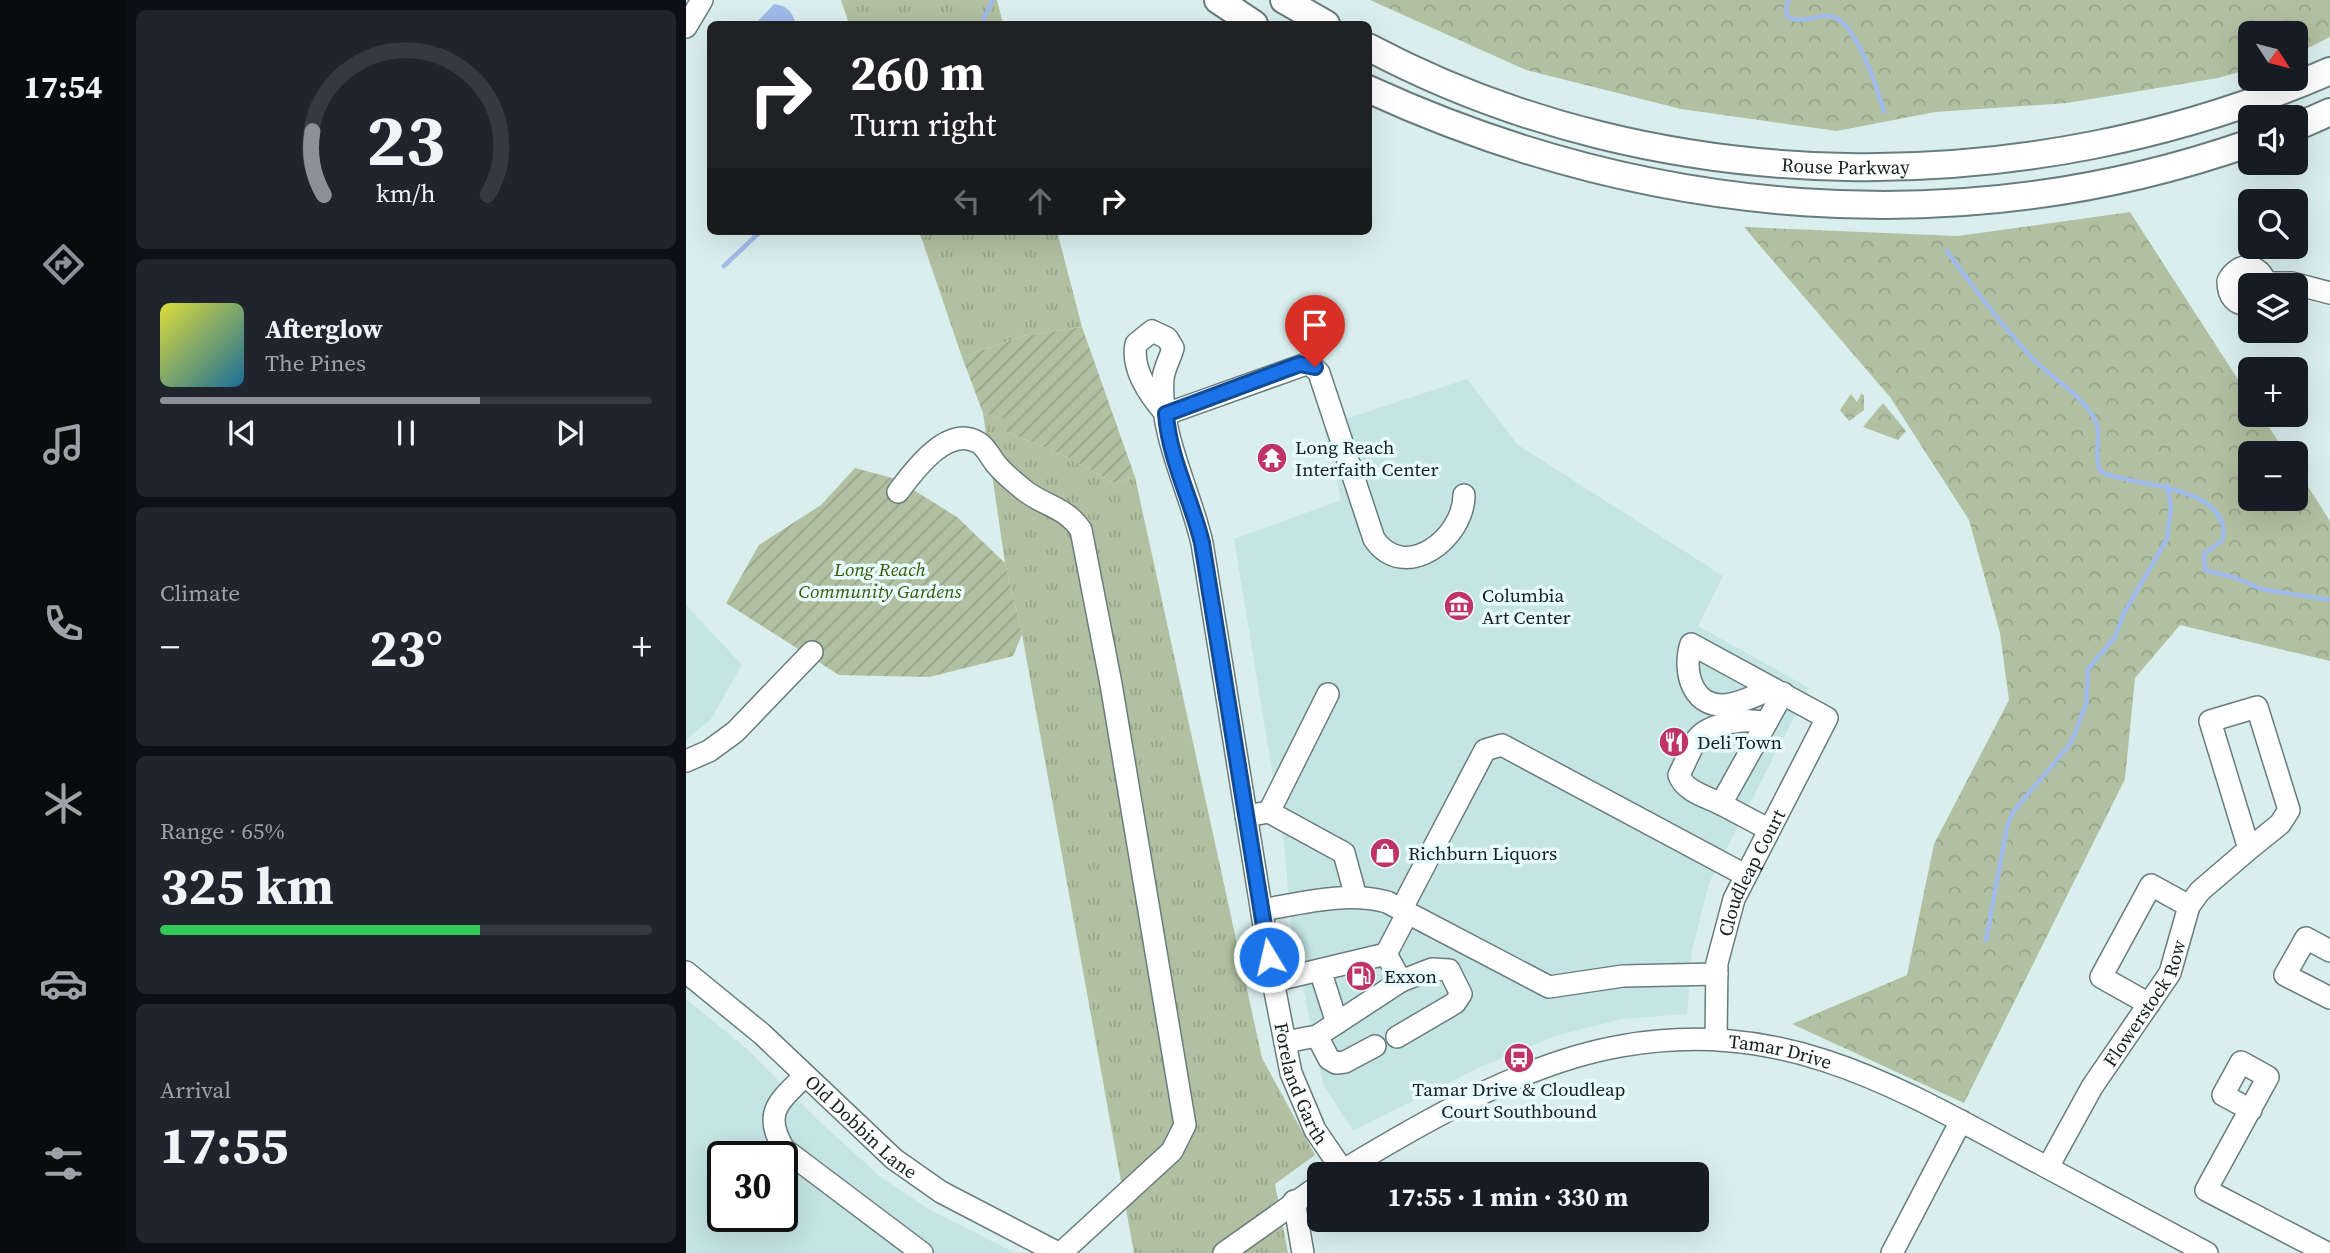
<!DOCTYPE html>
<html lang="en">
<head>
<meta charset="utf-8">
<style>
	body { margin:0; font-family:"Source Serif 4",serif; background:#20242c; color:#f1f3f6; height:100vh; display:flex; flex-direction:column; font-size:26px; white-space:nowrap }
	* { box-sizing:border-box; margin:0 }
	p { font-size:23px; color:#9ea1a6 }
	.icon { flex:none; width:38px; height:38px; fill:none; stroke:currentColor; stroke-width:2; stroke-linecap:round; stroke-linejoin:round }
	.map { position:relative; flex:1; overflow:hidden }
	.drawer { display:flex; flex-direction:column; gap:10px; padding:10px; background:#0d0f14; width:560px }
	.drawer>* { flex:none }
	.banner { position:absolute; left:21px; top:21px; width:665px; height:214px; border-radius:10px; box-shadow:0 7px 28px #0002; background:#202124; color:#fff; overflow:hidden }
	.needle { width:46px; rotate:126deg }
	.fabs { position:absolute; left:1552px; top:21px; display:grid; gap:14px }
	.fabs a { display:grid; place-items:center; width:70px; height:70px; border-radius:10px; background:#171b24; box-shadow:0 7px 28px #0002; font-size:35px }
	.speed { position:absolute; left:21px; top:1141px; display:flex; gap:14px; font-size:35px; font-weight:700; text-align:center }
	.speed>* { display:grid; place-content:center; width:91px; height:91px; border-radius:50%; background:#171b24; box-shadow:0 7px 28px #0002; line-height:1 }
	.speed .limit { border:4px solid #111; border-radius:10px; background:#fff; color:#111 }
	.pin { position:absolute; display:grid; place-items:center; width:60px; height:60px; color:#fff; margin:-72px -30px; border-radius:50% 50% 50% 0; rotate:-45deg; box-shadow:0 0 7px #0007 }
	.pin .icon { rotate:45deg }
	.me { position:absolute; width:77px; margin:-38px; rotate:351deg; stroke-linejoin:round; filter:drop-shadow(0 0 5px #0008) }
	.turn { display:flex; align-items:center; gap:24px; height:147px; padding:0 28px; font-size:32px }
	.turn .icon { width:91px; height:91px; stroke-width:2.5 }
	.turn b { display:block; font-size:49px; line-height:60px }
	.lanes { display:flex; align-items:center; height:66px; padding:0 28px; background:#0003; justify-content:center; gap:35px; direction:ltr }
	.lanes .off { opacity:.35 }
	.big { font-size:52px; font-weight:700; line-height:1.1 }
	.drawer .card { flex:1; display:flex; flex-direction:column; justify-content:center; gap:10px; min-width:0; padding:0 24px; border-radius:10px; background:#20242c }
	.drawer .dial { align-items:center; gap:0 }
	.dial svg { height:182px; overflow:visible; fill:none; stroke:#363941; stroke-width:7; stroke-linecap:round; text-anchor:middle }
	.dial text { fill:#f1f3f6; stroke:none }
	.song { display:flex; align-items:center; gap:21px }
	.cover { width:84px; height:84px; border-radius:10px; background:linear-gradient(135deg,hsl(60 70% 55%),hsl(200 70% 35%)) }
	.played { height:7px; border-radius:4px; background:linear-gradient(90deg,#8c9099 65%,#363941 65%) }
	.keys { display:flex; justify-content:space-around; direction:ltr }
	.heat { display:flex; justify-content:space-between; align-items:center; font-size:38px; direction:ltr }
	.charge { height:10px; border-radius:5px; background:linear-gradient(90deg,#34c759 65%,#363941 0) }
	.trip { position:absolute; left:621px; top:1162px; width:402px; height:70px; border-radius:10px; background:#171b24; box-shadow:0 7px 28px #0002; font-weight:700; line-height:70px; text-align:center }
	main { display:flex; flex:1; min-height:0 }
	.tabs { display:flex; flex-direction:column; width:126px; justify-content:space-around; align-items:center; background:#090b0e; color:#9ea1a6 }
	.tabs .icon { width:49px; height:49px }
	.tabs .active { color:#8c9099 }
	.tabs b { font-size:32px; color:#f1f3f6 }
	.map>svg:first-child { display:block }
	.built { fill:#c5e4e4; fill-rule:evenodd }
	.grass { fill:url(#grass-tufts) }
	.forest { fill:url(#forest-crowns) }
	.garden { fill:url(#garden-furrows) }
	.water { fill:#a0baea }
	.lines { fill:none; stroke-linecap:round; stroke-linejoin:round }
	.stream { stroke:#a0baea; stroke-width:4.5 }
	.minor-casing { stroke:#697c7c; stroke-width:24 }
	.major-casing { stroke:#697c7c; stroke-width:30 }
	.minor { stroke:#fff; stroke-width:21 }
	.major { stroke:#fff; stroke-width:26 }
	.route-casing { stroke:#114b97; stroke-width:18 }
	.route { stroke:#1a73e8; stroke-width:12 }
	.labels { text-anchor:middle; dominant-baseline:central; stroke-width:7; stroke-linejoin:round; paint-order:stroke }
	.street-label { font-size:19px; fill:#161e1e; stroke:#e7fcfc }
	.poi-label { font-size:19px; fill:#161e1e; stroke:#e7fcfc; text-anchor:start }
	.park-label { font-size:19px; font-style:italic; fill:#3a5607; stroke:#e7fcfc }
</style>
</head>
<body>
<main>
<nav class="tabs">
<b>17:54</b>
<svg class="icon active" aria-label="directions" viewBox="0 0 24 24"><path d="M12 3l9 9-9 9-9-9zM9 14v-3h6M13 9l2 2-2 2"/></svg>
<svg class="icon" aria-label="music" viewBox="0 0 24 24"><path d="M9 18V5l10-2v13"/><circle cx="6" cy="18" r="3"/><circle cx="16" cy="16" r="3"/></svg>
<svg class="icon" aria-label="phone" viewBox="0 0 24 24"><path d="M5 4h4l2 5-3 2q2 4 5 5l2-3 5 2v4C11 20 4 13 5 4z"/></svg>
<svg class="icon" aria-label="climate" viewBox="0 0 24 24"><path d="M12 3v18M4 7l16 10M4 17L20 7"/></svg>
<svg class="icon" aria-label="car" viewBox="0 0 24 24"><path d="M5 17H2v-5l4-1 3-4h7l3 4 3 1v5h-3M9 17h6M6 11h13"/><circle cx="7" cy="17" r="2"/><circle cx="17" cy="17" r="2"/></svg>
<svg class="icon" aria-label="filters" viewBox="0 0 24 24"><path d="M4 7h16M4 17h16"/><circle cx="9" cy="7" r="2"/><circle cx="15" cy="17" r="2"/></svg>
</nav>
<section class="drawer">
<div class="card dial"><svg viewBox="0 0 100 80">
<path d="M14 69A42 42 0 1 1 86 69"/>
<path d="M14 69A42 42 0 0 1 9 41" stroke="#8c9099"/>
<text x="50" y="56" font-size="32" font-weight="700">23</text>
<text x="50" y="72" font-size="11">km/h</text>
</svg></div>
<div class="card">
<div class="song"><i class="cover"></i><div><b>Afterglow</b><p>The Pines</p></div></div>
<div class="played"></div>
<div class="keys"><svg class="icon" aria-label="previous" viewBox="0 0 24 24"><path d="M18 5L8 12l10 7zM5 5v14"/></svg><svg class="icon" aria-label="pause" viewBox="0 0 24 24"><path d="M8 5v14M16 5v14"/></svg><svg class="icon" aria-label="next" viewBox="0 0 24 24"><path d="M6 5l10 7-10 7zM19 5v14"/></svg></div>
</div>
<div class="card"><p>Climate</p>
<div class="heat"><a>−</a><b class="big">23°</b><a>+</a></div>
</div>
<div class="card"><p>Range · 65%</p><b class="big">325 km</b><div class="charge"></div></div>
<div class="card"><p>Arrival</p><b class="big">17:55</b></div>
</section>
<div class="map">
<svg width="1644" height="1253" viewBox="0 0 1644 1253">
	<defs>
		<pattern id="grass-tufts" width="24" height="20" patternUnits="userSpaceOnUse" patternTransform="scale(1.75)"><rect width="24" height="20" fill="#b1c0a1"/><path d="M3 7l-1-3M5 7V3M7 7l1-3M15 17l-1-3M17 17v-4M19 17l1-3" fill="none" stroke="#98a58a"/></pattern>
		<pattern id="forest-crowns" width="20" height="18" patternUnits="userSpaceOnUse" patternTransform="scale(1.75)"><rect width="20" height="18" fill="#b1c0a1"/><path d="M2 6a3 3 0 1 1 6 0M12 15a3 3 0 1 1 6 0" fill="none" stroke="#98a58a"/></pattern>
		<pattern id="garden-furrows" width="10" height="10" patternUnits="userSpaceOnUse" patternTransform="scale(1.75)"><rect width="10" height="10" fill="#b1c0a1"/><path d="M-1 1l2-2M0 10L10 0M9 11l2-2" fill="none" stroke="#98a58a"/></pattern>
	</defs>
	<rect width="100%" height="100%" fill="#d9efee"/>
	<path class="built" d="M781,379L832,445L1037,576L1012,626L1123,688L1023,883L1006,951L1001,1014L936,1019L869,1036L792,1068L667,1131L637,1084L606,934L598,844L548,539L655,500L638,426Z
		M0,605L56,665L25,719L0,740Z
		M0,999L60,1048L136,1124L196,1178L244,1210L329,1253H0ZM37,1157H96V1216H37Z"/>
	<path class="grass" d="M155,0H311L317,24H163Z
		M233,231H371L396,327L337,336L276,357Z
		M297,413L322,420L321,432L375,454L428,483L449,477L576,1058L629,1155L589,1184L602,1253H448L336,634L319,563Z"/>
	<path class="forest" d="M684,0H1644V37L1610,54V33H1564V69L1532,78L1381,103L1249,112L1151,131L995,109L840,70Z
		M1444,212L1564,398V415H1575L1600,453H1564V499H1610V468L1644,521V661L1494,625L1449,678L1439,779L1278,1103L1106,1024L1221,975L1248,844L1323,700L1314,633L1283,520L1204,397L1058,227L1272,236Z
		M1165,394L1171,402L1175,394L1178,395V410L1163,421L1154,410Z
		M1197,403L1220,431L1212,440L1177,427Z"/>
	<path class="garden" d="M396,327L449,477L428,483L375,454L321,432V420L297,413L276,357L337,336Z
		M169,468L210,479L271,517L319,563L336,634L327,656L243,677L153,675L40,603L73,545L135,505Z"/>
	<path class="water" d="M88,4C102,6 106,12 110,24H69Z"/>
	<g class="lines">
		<path class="stream" d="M1103,0L1100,8L1101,16C1115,25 1128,15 1143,16C1169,17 1192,91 1198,112
			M295,24L307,0
			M1261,251C1288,288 1316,326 1348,360C1367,379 1397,396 1409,420C1417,436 1406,455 1415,472C1447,487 1546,484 1537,540L1518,554L1519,570L1550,578L1575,589L1644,600
			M38,266L75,231
			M1300,940L1321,827L1327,812L1385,743L1400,704L1402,669L1429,637L1438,613L1481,539L1485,506L1481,485"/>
		<g class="minor-casing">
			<g id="minor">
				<path d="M0,27L16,0"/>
				<path d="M1580,283H1606L1644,293"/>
				<path d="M1564,304C1549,306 1542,296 1542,281C1552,261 1575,262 1580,285"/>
				<path id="s1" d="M480,414C464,396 445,369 450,344L466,331L481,338L487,348C484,359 478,368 477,379C473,435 504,490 516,543L587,981L605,1073L629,1130L657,1171"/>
				<path d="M480,414L623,363L633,373L688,539C719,584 778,538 778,495"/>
				<path d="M212,492C227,472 262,423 293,443C301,448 304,457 310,464C318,474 328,482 338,490C358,506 380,507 395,530L425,684L499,1125L486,1151L375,1253"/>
				<path d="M0,761L23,751L49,732L126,652"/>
				<path d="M1035,804C1021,797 998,791 993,775C999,763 1004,750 1011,739C1024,722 1062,718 1080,723"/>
				<path d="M583,812L642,694"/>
				<path d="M560,816L583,812L658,853L670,897"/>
				<path d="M1082,829L1035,804L1097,693"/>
				<path d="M576,910C617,903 660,891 701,902L863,987L937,976L1031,974"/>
				<path d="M715,910L799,750L816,745L1059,875"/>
				<path d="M1644,951L1620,938L1599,975L1644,998"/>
				<path d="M634,970L651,1023"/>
				<path id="s2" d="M0,972L76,1034L208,1159L255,1192L372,1253"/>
				<path d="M587,981L700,954L721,914"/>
				<path d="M1463,1004L1415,977L1465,885L1503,906"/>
				<path d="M631,1036L643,1059L650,1063L659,1062L689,1046"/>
				<path d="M711,1037L769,1003L775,994L763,970L746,969L715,981"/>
				<path id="s3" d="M1030,1039L1031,963L1048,899L1141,718L1005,644C996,672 1007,712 1045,704C1060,701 1074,693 1088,689"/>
				<path d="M599,1042L631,1036L715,981L700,954"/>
				<path d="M119,1076C93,1101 76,1113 98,1149L236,1253"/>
				<path d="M1565,1110L1537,1095L1555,1062L1582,1077L1520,1190L1641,1253"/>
				<path id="s4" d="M1362,1167L1406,1087L1484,973L1503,906L1514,891L1563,849L1524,721L1571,707L1603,810L1594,824L1563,849"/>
				<path id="s5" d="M651,1174C735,1123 837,1063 935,1046C1088,1019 1196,1078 1325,1148C1390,1183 1456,1218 1521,1253"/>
				<path d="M608,1201L617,1253"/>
				<path d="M538,1253L634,1185"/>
				<path d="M1206,1253L1275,1121"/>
			</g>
		</g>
		<g class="major-casing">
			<g id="major">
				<path d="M532,0L568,24"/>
				<path d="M598,0L640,24"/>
				<path id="s6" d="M682,47C976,203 1343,203 1644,71"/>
				<path d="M682,89C961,217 1272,245 1564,143"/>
				<path d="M1610,127L1644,112"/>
			</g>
		</g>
		<use href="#minor" class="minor"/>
		<use href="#major" class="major"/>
	</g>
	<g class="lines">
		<g class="route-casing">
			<path id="route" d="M583,957L516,543C506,501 483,458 480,414L614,364L629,367"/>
		</g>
		<use href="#route" class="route"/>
	</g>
	<defs>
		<g id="temple-disc" transform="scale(1.575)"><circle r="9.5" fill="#bf3366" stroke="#e7fcfc"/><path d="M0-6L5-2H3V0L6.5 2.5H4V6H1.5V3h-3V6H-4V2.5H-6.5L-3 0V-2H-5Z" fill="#fff"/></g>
		<g id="museum-disc" transform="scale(1.575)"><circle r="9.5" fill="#bf3366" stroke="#e7fcfc"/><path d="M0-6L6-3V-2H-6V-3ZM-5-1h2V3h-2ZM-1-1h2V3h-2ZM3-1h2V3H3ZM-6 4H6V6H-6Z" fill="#fff"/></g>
		<g id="restaurant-disc" transform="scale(1.575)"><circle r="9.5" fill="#bf3366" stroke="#e7fcfc"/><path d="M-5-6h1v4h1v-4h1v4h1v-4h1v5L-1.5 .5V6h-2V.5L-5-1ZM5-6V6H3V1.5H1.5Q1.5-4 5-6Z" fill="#fff"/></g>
		<g id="shop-disc" transform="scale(1.575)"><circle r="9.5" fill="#bf3366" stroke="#e7fcfc"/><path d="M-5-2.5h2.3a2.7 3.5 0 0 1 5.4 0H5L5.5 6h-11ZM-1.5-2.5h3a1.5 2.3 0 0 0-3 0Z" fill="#fff"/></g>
		<g id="fuel-disc" transform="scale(1.575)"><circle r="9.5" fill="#bf3366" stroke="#e7fcfc"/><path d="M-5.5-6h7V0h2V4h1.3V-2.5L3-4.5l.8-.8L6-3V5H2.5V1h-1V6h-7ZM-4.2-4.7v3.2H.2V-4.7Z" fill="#fff"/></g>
		<g id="bus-disc" transform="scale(1.575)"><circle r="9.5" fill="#bf3366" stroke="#e7fcfc"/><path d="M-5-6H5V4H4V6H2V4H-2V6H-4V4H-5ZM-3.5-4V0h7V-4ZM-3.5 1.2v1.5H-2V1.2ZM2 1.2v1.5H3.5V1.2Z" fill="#fff"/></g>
	</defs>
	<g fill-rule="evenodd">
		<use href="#temple-disc" x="586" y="458"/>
		<use href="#museum-disc" x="773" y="606"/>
		<use href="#restaurant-disc" x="988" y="742"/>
		<use href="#shop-disc" x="699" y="853"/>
		<use href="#fuel-disc" x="675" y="976"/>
		<use href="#bus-disc" x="833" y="1058"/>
	</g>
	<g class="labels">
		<g class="street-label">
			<text stroke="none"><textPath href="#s6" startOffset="497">Rouse Parkway</textPath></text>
			<text stroke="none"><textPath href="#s3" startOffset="173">Cloudleap Court</textPath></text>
			<text stroke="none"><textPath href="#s4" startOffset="191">Flowerstock Row</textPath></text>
			<text stroke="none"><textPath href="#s5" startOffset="474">Tamar Drive</textPath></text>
			<text stroke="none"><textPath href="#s1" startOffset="880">Foreland Garth</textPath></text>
			<text stroke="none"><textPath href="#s2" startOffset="234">Old Dobbin Lane</textPath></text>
		</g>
		<g class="poi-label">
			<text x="609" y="447">Long Reach<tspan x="609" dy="22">Interfaith Center</tspan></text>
			<text x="796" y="595">Columbia<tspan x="796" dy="22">Art Center</tspan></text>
			<text x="1011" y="742">Deli Town</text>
			<text x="722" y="853">Richburn Liquors</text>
			<text x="698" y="976">Exxon</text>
			<text x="833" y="1089" text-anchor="middle">Tamar Drive &amp; Cloudleap<tspan x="833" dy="22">Court Southbound</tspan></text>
		</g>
		<g class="park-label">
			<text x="194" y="569">Long Reach<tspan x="194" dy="22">Community Gardens</tspan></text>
		</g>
	</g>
</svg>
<div class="fabs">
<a><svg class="needle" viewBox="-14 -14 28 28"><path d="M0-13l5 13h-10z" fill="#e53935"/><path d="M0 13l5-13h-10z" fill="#9ea1a6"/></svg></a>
<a><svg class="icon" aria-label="sound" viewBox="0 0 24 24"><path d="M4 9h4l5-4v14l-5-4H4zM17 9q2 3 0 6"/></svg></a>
<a><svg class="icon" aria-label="search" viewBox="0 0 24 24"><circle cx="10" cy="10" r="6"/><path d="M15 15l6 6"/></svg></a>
<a><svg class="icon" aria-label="layers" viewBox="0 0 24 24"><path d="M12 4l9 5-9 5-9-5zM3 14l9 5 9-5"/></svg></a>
<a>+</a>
<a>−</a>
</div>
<div class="speed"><div class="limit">30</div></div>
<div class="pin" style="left:629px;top:367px;background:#d93025"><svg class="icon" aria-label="arrive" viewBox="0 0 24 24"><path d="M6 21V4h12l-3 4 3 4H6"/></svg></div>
<svg class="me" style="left:583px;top:957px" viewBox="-20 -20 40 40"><circle r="17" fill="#1a73e8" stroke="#fff" stroke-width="3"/><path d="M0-11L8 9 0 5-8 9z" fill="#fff"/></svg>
<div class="trip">17:55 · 1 min · 330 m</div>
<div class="banner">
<div class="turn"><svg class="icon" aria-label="right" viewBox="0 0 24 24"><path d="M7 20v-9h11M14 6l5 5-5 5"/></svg><div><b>260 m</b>Turn right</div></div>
<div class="lanes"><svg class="icon off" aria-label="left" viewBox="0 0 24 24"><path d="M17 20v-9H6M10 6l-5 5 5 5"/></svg><svg class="icon off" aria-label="ahead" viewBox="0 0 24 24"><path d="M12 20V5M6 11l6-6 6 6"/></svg><svg class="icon" aria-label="right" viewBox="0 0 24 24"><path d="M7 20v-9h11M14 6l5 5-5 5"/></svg></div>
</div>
</div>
</main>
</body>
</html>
